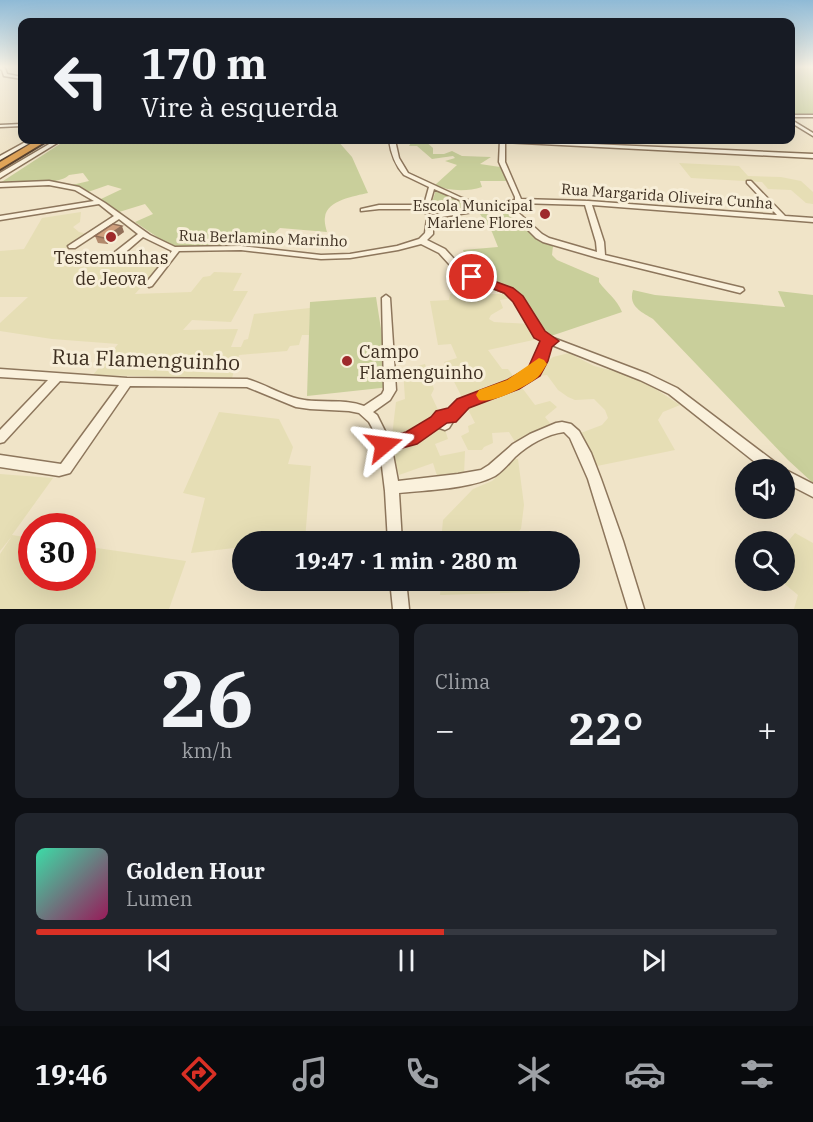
<!DOCTYPE html>
<html lang="pt">
<head>
<meta charset="utf-8">
<style>
	body { margin:0; font-family:"IBM Plex Serif",serif; background:#20242c; color:#f1f3f6; height:100vh; display:flex; flex-direction:column; font-size:22px; white-space:nowrap }
	* { box-sizing:border-box; margin:0 }
	p { font-size:20px; color:#9ea1a6 }
	.icon { flex:none; width:33px; height:33px; fill:none; stroke:currentColor; stroke-width:2; stroke-linecap:round; stroke-linejoin:round }
	.map { position:relative; height:609px; overflow:hidden }
	.drawer { display:flex; flex-direction:column; gap:15px; padding:15px; background:#0d0f14; flex:1 }
	.drawer>* { flex:none }
	.hud { position:absolute; left:18px; top:18px; width:777px; height:126px; border-radius:12px; box-shadow:0 6px 24px #0002; background:#171b24; color:#f1f3f6; overflow:hidden }
	.fabs { position:absolute; left:735px; top:459px; display:grid; gap:12px }
	.fabs a { display:grid; place-items:center; width:60px; height:60px; border-radius:50%; background:#171b24; box-shadow:0 6px 24px #0002; font-size:30px }
	.speed { position:absolute; left:18px; top:513px; display:flex; gap:12px; font-size:30px; font-weight:700; text-align:center }
	.speed>* { display:grid; place-content:center; width:78px; height:78px; border-radius:50%; background:#171b24; box-shadow:0 6px 24px #0002; line-height:1 }
	.speed .limit { border:9px solid #d22; background:#fff; color:#111 }
	.pin { position:absolute; display:grid; place-items:center; width:51px; height:51px; color:#fff; margin:-26px; border:3px solid #fff; border-radius:50%; box-shadow:0 2px 6px #0007 }
	.me { position:absolute; width:66px; margin:-33px; rotate:74deg; stroke-linejoin:round; filter:drop-shadow(0 0 4px #0008) }
	.turn { display:flex; align-items:center; gap:21px; height:126px; padding:0 24px; font-size:27px }
	.turn .icon { width:78px; height:78px; stroke-width:2.5 }
	.turn b { display:block; font-size:42px; line-height:51px }
	.big { font-size:45px; font-weight:700; line-height:1.1 }
	.drawer .card { flex:1; display:flex; flex-direction:column; justify-content:center; gap:9px; min-width:0; padding:0 21px; border-radius:12px; background:#20242c }
	.drawer .dial { align-items:center; gap:0 }
	.dial b { font-size:78px; line-height:1 }
	.song { display:flex; align-items:center; gap:18px }
	.cover { width:72px; height:72px; border-radius:9px; background:linear-gradient(135deg,hsl(160 70% 55%),hsl(330 70% 35%)) }
	.played { height:6px; border-radius:3px; background:linear-gradient(90deg,#d93025 55%,#363941 55%) }
	.keys { display:flex; justify-content:space-around; direction:ltr }
	.heat { display:flex; justify-content:space-between; align-items:center; font-size:33px; direction:ltr }
	.drawer .tiles { flex:1; display:grid; gap:15px; grid-template-columns:1fr 1fr }
	.card:last-child { grid-column:span 2 }
	.trip { position:absolute; left:232px; top:531px; width:348px; height:60px; border-radius:30px; background:#171b24; box-shadow:0 6px 24px #0002; font-weight:700; line-height:60px; text-align:center }
	.tab-bar { display:flex; height:96px; justify-content:space-around; align-items:center; background:#090b0e; color:#9ea1a6 }
	.tab-bar .icon { width:42px; height:42px }
	.tab-bar .active { color:#d93025 }
	.tab-bar b { font-size:27px; color:#f1f3f6 }
	.map>svg:first-child { display:block }
	.farmland { fill:#e6deb5 }
	.green { fill:#c9cf9b }
	.lines { fill:none; stroke-linecap:round; stroke-linejoin:round }
	.street-casing { stroke:#8d765c; stroke-width:3 }
	.highway-casing { stroke:#5b4430; stroke-width:4 }
	.street { fill:#faf1dc; fill-rule:evenodd }
	.highway { fill:#e0a458; fill-rule:evenodd }
	.wall { fill:#b2896c }
	.shaded-wall { fill:#916f58 }
	.building { fill:#cf9f7d; stroke:#916f58; stroke-width:1.5 }
	.route { fill:#d93025; stroke:#8d1f18; stroke-width:1.5 }
	.slow { fill:#f59e0b }
	.poi-dot { fill:#9e2a2b; stroke:#f7eed8; stroke-width:2 }
	.labels { text-anchor:middle; dominant-baseline:central; stroke-width:6; stroke-linejoin:round; paint-order:stroke }
	.far-street-label { font-size:15px; fill:#3d2e20; stroke:#f7eed8 }
	.far-poi-label { font-size:15px; fill:#3d2e20; stroke:#f7eed8; text-anchor:end }
	.poi-label { font-size:18px; fill:#3d2e20; stroke:#f7eed8 }
	.near-street-label { font-size:21px; fill:#3d2e20; stroke:#f7eed8 }
</style>
</head>
<body>
<div class="map">
<svg width="813" height="609" viewBox="0 0 813 609">
	<rect width="100%" height="100%" fill="#f0e4c8"/>
	<path class="farmland" d="M679,163L739,166L748,176L781,177L801,181L813,192V204L806,203L791,190L768,189L762,182L691,178Z
		M81,212L80,222L73,227L79,232L88,234L64,250L80,267L137,266L163,262L135,294L191,292L203,277L210,276L214,272L242,273L233,291H248L231,322L192,320L183,330L238,329L231,347H241L244,340L248,339L254,314L310,308L309,335H302L299,345L290,346L287,351L239,355L232,378L93,375L118,344L52,339L0,331V323L28,297H0V251L24,249L42,218Z
		M450,294H508L512,298L500,300L503,308L491,315L489,319L494,322L530,324L538,339L488,350L502,369H508L535,405L550,401L557,407L545,417L553,427L517,445L509,432L492,433L493,443L484,447L482,450H468L461,436L469,432L468,426L475,423L444,362L457,358L451,344L438,345L430,301L449,300Z
		M569,353L594,366L637,377L680,405L663,412L658,420L675,450L597,466L578,434L602,425L608,418L605,410L594,399L575,400L568,397L558,390L547,375L539,376L536,371L553,357Z
		M425,364L434,389L431,395L440,414L448,439L435,444L440,456L465,451L464,476L438,479L433,463L399,475L393,453L408,447L406,435L392,436L396,402L405,399L403,370Z
		M219,412L279,419L293,447L288,464L311,466L305,540L243,542V547L191,553L205,498L183,493Z
		M511,458L518,459L524,505L521,529L516,534L522,535L523,541L441,542L443,520L473,489L492,481L503,471Z
		M0,474L53,478L12,535L31,538L32,578H82L83,546L186,561L169,609H0V554L12,536L0,551Z
		M795,533L813,543V609H794L798,595L781,581L784,580L785,545Z
		M441,580L528,581L529,592L440,595Z"/>
	<path class="green" d="M791,67H813V116L791,115Z
		M66,140H127L170,143L174,140H337L352,157L368,193C355,196 327,200 325,217C324,222 326,228 327,232L280,228L260,246H174L166,243L135,222L153,214L145,204L119,212L101,199L122,189L108,185L88,192L72,185L89,181L83,173L69,175C58,186 16,183 0,183Z
		M424,140L433,148V154H444L452,151L462,156L491,157L480,164L500,167L507,181H480L482,187C466,192 449,191 435,185L457,165L445,161L455,158L453,156L432,159L417,146H409L412,141Z
		M436,190H438L478,207L432,211L430,208Z
		M506,209L540,239L553,246L552,255L557,260L599,278V282C607,293 617,299 622,312L548,337C535,323 528,298 512,289C494,278 473,278 456,264L467,262L463,250L498,247L492,232L478,211Z
		M633,290L655,295L785,307L778,291L813,295V483L788,460L653,319C641,312 628,306 633,290Z
		M376,297L390,387L307,396L310,302Z"/>
	<g class="lines">
		<g class="street-casing">
			<path id="street" d="M0,67L5,68L7,74L22,77V79L4,76L2,70L0,69Z
				M790,115H813V117H790Z
				M790,119L813,133V136L790,122Z
				M22,124V126L0,127V125Z
				M29,140H35L0,160V156Z
				M56,140H62L0,178V173Z
				M389,140H395L399,158L408,173L462,198L484,206L515,200V197L499,162L500,140L813,154V158L505,142V162L521,199L588,201L777,215L747,183V181H751L785,216L813,218V222L592,205L604,242L605,255L743,288L744,290L740,293L598,258L543,242L536,238L505,207L435,218L433,219V234L427,240L445,249L466,272L512,289L521,297L543,332L548,336L648,374L677,388L780,466L781,470H765L669,394L640,380L552,345L549,346L545,361L538,375L517,387L467,406L454,420L449,428L445,430L437,427L420,439L392,449L398,481L458,474L481,470L489,465L513,444L530,434L556,423L562,422L571,424L579,431L591,453L601,479L623,541L644,609H628L588,479L570,438L564,432C547,434 528,445 515,457C509,463 503,471 495,476C471,489 426,490 399,493L402,542H388L385,491L380,450L375,433L369,422L359,413L349,411L310,409L296,407L247,387L130,386L70,473L59,476L0,467V455L61,464L119,385L60,381L4,442L0,443V430L48,380L0,377V369L127,378L247,379C265,384 281,395 299,399C321,404 343,398 364,406L382,394L384,390L382,298L386,295L390,298L396,390L390,400L373,412L377,415L389,439L404,435L419,428L438,413L449,411L459,400L509,381L530,369L535,361L540,344L543,341L537,336L515,301L506,293L460,276L439,253L421,244L398,250L350,258L321,259L241,250L179,251L152,286L149,287L145,284L172,251L143,237L121,256H115L114,254L115,252L138,234L119,219L75,248H69L68,246L114,216L99,204L0,220V216L94,201L75,190L49,185L0,187V183L49,181L79,187L105,203L150,235L175,247L241,246L321,255L350,254L397,246L419,239L425,233L427,219L431,215L476,207L434,189L430,203L429,213H425L424,209H379L361,211V209L379,205H424L429,187L404,175C395,165 391,154 389,140ZM519,203L585,205L596,242L597,252L549,238L542,234L511,206Z
				M784,469L813,484V497L784,482Z
				M390,580H406L409,609H393Z"/>
		</g>
		<g class="highway-casing">
			<path id="highway" d="M37,140H48L0,169V162Z"/>
		</g>
		<use href="#street" class="street"/>
		<use href="#highway" class="highway"/>
	</g>
	<path class="wall" d="M124,232L107,244L98,243L95,236Z"/>
	<path class="shaded-wall" d="M122,226L124,232L107,244L104,238Z"/>
	<path class="building" d="M113,224L122,226L104,238L95,236Z"/>
	<linearGradient id="sky" x2="0" y2="1"><stop stop-color="#8fbad6"/><stop offset="0.44" stop-color="#f8f3e6"/><stop offset="1" stop-color="#f8f3e6" stop-opacity="0"/></linearGradient>
	<rect width="813" height="152" fill="url(#sky)"/>
	<path class="route" d="M472,273L513,288L523,296L545,331L559,341L552,347L548,361L540,376L519,389L469,408L456,422L447,423L417,444L384,453L378,451L375,445L378,440L406,432L431,417L436,411L448,408L457,399L507,380L528,368L540,341L534,338L513,302L504,293L468,279L466,277Z"/>
	<path class="slow" d="M539,358L544,360L547,364C544,368 542,373 538,377C528,386 492,404 479,400L476,395L479,390L507,380Z"/>
	<g class="poi-dot">
		<circle cx="545" cy="214" r="6"/>
		<circle cx="111" cy="237" r="6"/>
		<circle cx="347" cy="361" r="6"/>
	</g>
	<g class="labels">
		<g class="far-street-label">
			<text transform="translate(667 196) rotate(4)">Rua Margarida Oliveira Cunha</text>
			<text transform="translate(263 238) rotate(2)">Rua Berlamino Marinho</text>
		</g>
		<g class="far-poi-label">
			<text x="533" y="205">Escola Municipal<tspan x="533" dy="17">Marlene Flores</tspan></text>
		</g>
		<g class="poi-label">
			<text x="111" y="257">Testemunhas<tspan x="111" dy="21">de Jeova</tspan></text>
			<text x="359" y="351" text-anchor="start">Campo<tspan x="359" dy="21">Flamenguinho</tspan></text>
		</g>
		<g class="near-street-label">
			<text transform="translate(146 359) rotate(2)">Rua Flamenguinho</text>
		</g>
	</g>
</svg>
<div class="fabs">
<a><svg class="icon" aria-label="sound" viewBox="0 0 24 24"><path d="M4 9h4l5-4v14l-5-4H4zM17 9q2 3 0 6"/></svg></a>
<a><svg class="icon" aria-label="search" viewBox="0 0 24 24"><circle cx="10" cy="10" r="6"/><path d="M15 15l6 6"/></svg></a>
</div>
<div class="speed"><div class="limit">30</div></div>
<div class="pin" style="left:472px;top:277px;background:#d93025"><svg class="icon" aria-label="arrive" viewBox="0 0 24 24"><path d="M6 21V4h12l-3 4 3 4H6"/></svg></div>
<svg class="me" style="left:384px;top:445px" viewBox="-20 -20 40 40"><path d="M0-17L14 15 0 8-14 15z" fill="#d93025" stroke="#fff" stroke-width="4"/></svg>
<div class="trip">19:47 · 1 min · 280 m</div>
<div class="hud">
<div class="turn"><svg class="icon" aria-label="left" viewBox="0 0 24 24"><path d="M17 20v-9H6M10 6l-5 5 5 5"/></svg><div><b>170 m</b>Vire à esquerda</div></div>
</div>
</div>
<section class="drawer">
<div class="tiles">
<div class="card dial"><b>26</b><p>km/h</p></div>
<div class="card"><p>Clima</p>
<div class="heat"><a>−</a><b class="big">22°</b><a>+</a></div>
</div>
<div class="card">
<div class="song"><i class="cover"></i><div><b>Golden Hour</b><p>Lumen</p></div></div>
<div class="played"></div>
<div class="keys"><svg class="icon" aria-label="previous" viewBox="0 0 24 24"><path d="M18 5L8 12l10 7zM5 5v14"/></svg><svg class="icon" aria-label="pause" viewBox="0 0 24 24"><path d="M8 5v14M16 5v14"/></svg><svg class="icon" aria-label="next" viewBox="0 0 24 24"><path d="M6 5l10 7-10 7zM19 5v14"/></svg></div>
</div>
</div>
</section>
<nav class="tab-bar">
<b>19:46</b>
<svg class="icon active" aria-label="directions" viewBox="0 0 24 24"><path d="M12 3l9 9-9 9-9-9zM9 14v-3h6M13 9l2 2-2 2"/></svg>
<svg class="icon" aria-label="music" viewBox="0 0 24 24"><path d="M9 18V5l10-2v13"/><circle cx="6" cy="18" r="3"/><circle cx="16" cy="16" r="3"/></svg>
<svg class="icon" aria-label="phone" viewBox="0 0 24 24"><path d="M5 4h4l2 5-3 2q2 4 5 5l2-3 5 2v4C11 20 4 13 5 4z"/></svg>
<svg class="icon" aria-label="climate" viewBox="0 0 24 24"><path d="M12 3v18M4 7l16 10M4 17L20 7"/></svg>
<svg class="icon" aria-label="car" viewBox="0 0 24 24"><path d="M5 17H2v-5l4-1 3-4h7l3 4 3 1v5h-3M9 17h6M6 11h13"/><circle cx="7" cy="17" r="2"/><circle cx="17" cy="17" r="2"/></svg>
<svg class="icon" aria-label="filters" viewBox="0 0 24 24"><path d="M4 7h16M4 17h16"/><circle cx="9" cy="7" r="2"/><circle cx="15" cy="17" r="2"/></svg>
</nav>
</body>
</html>
